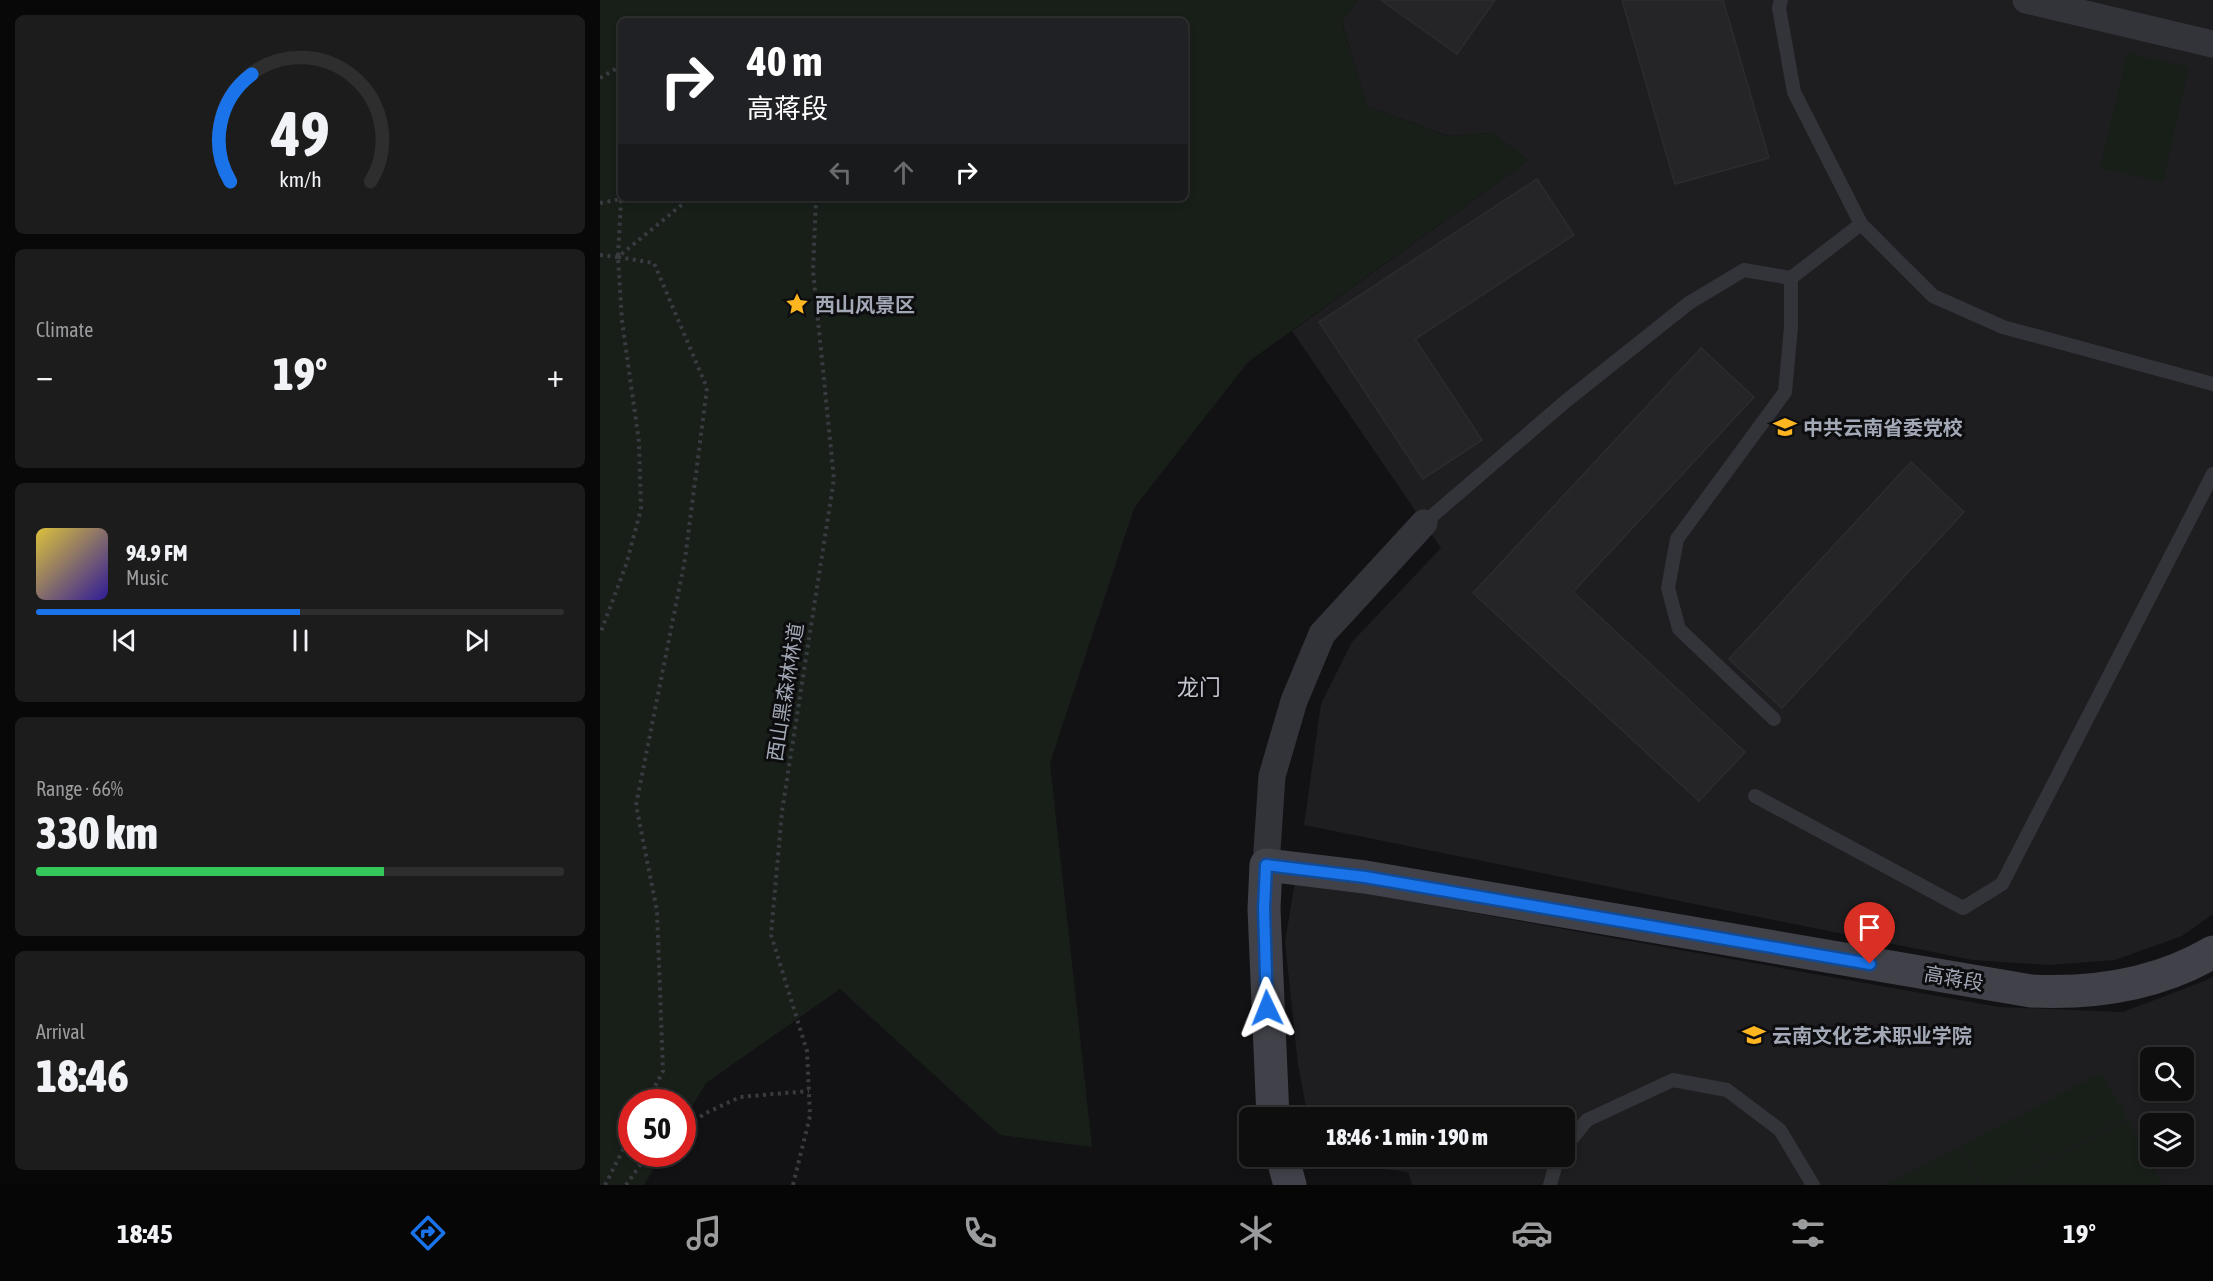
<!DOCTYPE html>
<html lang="en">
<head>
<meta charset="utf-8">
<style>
	body { margin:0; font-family:"Asap Condensed","Noto Sans SC",sans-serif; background:#1c1c1d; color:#f1f3f6; height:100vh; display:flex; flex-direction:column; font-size:22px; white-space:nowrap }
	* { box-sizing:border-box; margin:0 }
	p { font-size:20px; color:#9b9c9e }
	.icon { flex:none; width:33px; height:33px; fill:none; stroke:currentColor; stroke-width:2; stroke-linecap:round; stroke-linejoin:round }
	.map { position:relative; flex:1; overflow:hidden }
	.details { display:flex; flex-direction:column; gap:15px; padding:15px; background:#080808; width:600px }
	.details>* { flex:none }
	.guide { position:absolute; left:18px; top:18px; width:570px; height:183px; border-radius:9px; box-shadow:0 3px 9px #0003,0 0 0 2px #2e2e2f; background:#202124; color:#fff; overflow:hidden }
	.buttons { position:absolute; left:1540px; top:1047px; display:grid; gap:12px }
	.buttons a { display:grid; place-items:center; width:54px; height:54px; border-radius:9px; background:#0e0e0f; box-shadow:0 3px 9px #0003,0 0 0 2px #2e2e2f; font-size:30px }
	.speed { position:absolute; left:18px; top:1089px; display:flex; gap:12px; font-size:30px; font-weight:700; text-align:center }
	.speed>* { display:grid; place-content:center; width:78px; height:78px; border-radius:50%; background:#0e0e0f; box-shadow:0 3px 9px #0003,0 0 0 2px #2e2e2f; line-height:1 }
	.speed .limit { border:9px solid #d22; background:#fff; color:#111 }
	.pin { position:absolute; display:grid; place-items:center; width:51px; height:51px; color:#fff; margin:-62px -26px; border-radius:50% 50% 50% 0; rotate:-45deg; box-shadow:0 0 6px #0007 }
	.pin .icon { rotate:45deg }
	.me { position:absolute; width:66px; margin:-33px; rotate:358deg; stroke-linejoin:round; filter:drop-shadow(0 0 4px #0008) }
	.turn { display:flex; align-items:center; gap:21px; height:126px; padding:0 30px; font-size:27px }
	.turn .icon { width:78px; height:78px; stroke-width:2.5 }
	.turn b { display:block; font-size:42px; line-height:51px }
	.lanes { display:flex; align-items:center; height:57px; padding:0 30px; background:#0003; justify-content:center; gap:30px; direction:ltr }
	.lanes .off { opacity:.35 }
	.big { font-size:45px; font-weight:800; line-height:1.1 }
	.details .card { flex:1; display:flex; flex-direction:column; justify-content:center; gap:9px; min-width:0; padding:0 21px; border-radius:9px; background:#1c1c1d }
	.details .dial { align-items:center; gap:0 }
	.dial svg { height:156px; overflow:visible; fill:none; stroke:#2e2e2f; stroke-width:7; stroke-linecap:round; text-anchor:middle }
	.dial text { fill:#f1f3f6; stroke:none }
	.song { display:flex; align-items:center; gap:18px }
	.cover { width:72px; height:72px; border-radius:9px; background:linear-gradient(135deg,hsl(50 70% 55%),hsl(250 70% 35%)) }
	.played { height:6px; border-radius:3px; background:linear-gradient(90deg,#1a73e8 50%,#2e2e2f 50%) }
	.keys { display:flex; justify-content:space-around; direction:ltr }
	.heat { display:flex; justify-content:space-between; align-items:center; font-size:33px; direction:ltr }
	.charge { height:9px; border-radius:4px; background:linear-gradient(90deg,#34c759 66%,#2e2e2f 0) }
	.trip { position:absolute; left:639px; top:1107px; width:336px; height:60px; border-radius:9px; background:#0e0e0f; box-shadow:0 3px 9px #0003,0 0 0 2px #2e2e2f; font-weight:800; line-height:60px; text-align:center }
	.tabs { display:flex; height:96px; justify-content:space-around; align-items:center; background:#060606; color:#9b9c9e }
	.tabs .icon { width:42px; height:42px }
	.tabs .selected { color:#1a73e8 }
	.tabs b { font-size:27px; color:#f1f3f6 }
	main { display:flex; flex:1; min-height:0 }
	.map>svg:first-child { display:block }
	.built { fill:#1e1e21; fill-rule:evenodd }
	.green { fill:#181f19; fill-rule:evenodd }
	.building { fill:#252528; stroke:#2c2c30; stroke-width:1.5 }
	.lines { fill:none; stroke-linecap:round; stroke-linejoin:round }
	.path { stroke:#393b40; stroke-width:4; stroke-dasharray:3 4.5; stroke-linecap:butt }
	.lane { stroke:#333439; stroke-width:14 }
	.street { stroke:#333439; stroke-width:27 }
	.secondary { stroke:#414249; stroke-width:33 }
	.route-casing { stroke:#114b97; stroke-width:15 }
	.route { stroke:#1a73e8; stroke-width:10 }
	.labels { text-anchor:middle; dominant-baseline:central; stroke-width:6; stroke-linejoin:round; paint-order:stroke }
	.poi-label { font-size:20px; font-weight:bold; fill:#a2a8b5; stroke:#0d0d0f; text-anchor:start }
	.street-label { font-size:20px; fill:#a2a8b5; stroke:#0d0d0f }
	.quarter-label { font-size:22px; fill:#c4c7d1; stroke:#0d0d0f }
</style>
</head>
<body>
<main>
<section class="details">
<div class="card dial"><svg viewBox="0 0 100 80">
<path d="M14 69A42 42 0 1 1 86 69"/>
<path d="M14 69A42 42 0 0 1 25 14" stroke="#1a73e8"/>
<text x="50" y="56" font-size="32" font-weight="700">49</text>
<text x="50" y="72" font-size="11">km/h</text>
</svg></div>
<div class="card"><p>Climate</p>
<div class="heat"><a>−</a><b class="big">19°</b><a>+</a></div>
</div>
<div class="card">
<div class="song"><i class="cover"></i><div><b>94.9 FM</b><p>Music</p></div></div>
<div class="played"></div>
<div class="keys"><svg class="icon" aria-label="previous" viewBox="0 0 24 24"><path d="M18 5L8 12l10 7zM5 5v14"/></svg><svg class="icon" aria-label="pause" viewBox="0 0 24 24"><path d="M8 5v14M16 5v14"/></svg><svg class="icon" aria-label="next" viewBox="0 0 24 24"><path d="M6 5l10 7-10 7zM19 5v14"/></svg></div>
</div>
<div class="card"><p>Range · 66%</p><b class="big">330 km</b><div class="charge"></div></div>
<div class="card"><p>Arrival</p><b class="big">18:46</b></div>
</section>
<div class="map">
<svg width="1613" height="1185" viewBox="0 0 1613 1185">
	<rect width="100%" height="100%" fill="#121214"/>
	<path class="built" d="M757,0H1613V914L1582,936L1515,960L1449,965L1372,960L704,825L721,704L752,642L841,548L692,331L929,160L891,133L848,136L767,106L742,22Z
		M695,881L1399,1007L1523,1012L1607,980L1613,976V1185H812L808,1172L717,1161L716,1157L964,1156V1118L708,1117L698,1065L685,942ZM1551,1058H1584V1090H1551ZM1551,1124H1584V1156H1551Z"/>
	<path class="green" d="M0,0H757L742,23L767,106L847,136L891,133L929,160L648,362L534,508L450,763L492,1147L400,1135L240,989L106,1083L83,1121L82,1102H32V1154H63L44,1185H0ZM21,21H585V198H21Z
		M1527,53L1589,67L1563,182L1500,168Z
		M1501,1073L1527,1117L1445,1162L1419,1116Z
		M1418,1116L1444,1162L1403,1185H1382L1360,1146Z
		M1528,1119L1563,1185H1406L1415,1180Z
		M1359,1147L1380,1185H1285Z"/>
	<path class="building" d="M781,0H895L857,54Z
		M1022,0H1123L1169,158L1075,184Z
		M937,179L974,235L815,339L882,440L823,479L719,322Z
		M1101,348L1154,397L973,592L1145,752L1099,801L873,593Z
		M1311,462L1364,512L1182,708L1129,659Z"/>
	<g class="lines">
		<path class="path" d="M0,78L21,66
			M0,203L21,199L18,257L22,321L39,442L41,509L26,565L0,634
			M0,255L18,257L90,198
			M18,257L54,263L107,388L85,559L36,805L57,911L63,1071L47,1102
			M82,1130L104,1114L140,1097L209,1091
			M5,1185L32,1132
			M26,1185L43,1161L52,1154
			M193,1185L210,1116L207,1051L171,935L182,811L234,479L213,271L216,198"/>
		<path class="lane" d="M1181,0L1179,8L1194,92L1261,224L1333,296L1403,327L1613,384
			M824,523L966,401L1089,303L1144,270L1191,278L1261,224
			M1174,719L1079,629L1068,588L1077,539L1185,392L1191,327V278
			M1155,796L1363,908L1402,884L1613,474
			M964,1148L987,1120L1073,1080L1127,1090L1180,1130L1213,1185
			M950,1185L958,1156"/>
		<path class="street" d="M1426,0L1613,44
			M666,865L672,776L694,701L722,634L824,523"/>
		<path class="secondary" d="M673,1118L664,909L666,865L765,877L1431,991C1494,994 1557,985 1613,952
			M682,1156L690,1185"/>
	</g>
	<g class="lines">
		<g class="route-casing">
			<path id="route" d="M667,1008L664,909L666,865L765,877L1270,964"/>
		</g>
		<use href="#route" class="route"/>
	</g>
	<defs>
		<g id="sight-bare" transform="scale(1.8)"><path d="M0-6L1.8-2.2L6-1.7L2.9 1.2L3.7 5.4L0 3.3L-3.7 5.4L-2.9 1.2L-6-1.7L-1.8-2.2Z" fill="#fdb620" stroke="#0d0d0f" stroke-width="2.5" paint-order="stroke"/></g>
		<g id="university-bare" transform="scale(1.8)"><path d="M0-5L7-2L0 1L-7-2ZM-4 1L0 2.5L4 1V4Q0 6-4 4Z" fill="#fdb620" stroke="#0d0d0f" stroke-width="2.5" paint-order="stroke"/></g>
	</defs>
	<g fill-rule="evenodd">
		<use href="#sight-bare" x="197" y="304"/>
		<use href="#university-bare" x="1185" y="427"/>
		<use href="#university-bare" x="1154" y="1035"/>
	</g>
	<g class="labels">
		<g class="poi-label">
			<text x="215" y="304">西山风景区</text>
			<text x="1203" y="427">中共云南省委党校</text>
			<text x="1172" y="1035">云南文化艺术职业学院</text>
		</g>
		<g class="street-label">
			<text transform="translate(185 692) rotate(-81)">西山黑森林林道</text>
			<text transform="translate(1354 978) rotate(10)">高蒋段</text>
		</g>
		<g class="quarter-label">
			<text x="599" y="687">龙门</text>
		</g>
	</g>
</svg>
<div class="buttons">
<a><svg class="icon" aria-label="search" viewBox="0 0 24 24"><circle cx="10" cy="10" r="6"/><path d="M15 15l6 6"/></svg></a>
<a><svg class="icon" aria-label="layers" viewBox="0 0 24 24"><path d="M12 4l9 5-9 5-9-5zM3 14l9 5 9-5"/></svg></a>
</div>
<div class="speed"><div class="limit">50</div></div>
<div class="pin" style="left:1270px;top:964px;background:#d93025"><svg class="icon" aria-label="arrive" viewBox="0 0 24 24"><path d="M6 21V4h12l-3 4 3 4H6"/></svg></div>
<svg class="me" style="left:667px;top:1008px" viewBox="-20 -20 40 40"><path d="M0-17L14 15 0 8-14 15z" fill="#1a73e8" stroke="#fff" stroke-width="4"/></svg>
<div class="trip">18:46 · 1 min · 190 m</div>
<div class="guide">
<div class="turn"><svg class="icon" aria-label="right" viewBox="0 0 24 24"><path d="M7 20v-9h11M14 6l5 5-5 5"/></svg><div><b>40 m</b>高蒋段</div></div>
<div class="lanes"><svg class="icon off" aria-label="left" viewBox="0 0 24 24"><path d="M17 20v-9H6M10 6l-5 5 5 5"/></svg><svg class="icon off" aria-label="ahead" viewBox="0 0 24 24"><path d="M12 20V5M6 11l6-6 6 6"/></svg><svg class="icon" aria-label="right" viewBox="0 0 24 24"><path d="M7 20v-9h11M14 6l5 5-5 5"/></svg></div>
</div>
</div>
</main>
<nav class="tabs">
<b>18:45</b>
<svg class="icon selected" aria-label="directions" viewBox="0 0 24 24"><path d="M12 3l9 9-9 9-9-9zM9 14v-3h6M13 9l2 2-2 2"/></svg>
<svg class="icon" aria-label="music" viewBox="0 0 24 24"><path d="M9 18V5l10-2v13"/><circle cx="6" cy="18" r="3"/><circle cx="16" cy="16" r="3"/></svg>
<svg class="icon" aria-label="phone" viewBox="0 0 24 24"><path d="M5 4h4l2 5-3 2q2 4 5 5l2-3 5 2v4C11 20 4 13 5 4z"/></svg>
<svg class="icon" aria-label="climate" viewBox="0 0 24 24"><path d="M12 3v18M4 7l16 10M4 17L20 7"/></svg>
<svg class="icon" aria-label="car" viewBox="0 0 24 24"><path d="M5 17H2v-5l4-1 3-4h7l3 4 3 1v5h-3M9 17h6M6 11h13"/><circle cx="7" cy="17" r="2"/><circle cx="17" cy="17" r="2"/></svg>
<svg class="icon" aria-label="filters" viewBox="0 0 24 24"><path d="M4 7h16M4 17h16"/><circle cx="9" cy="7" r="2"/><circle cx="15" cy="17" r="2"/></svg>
<b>19°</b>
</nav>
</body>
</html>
